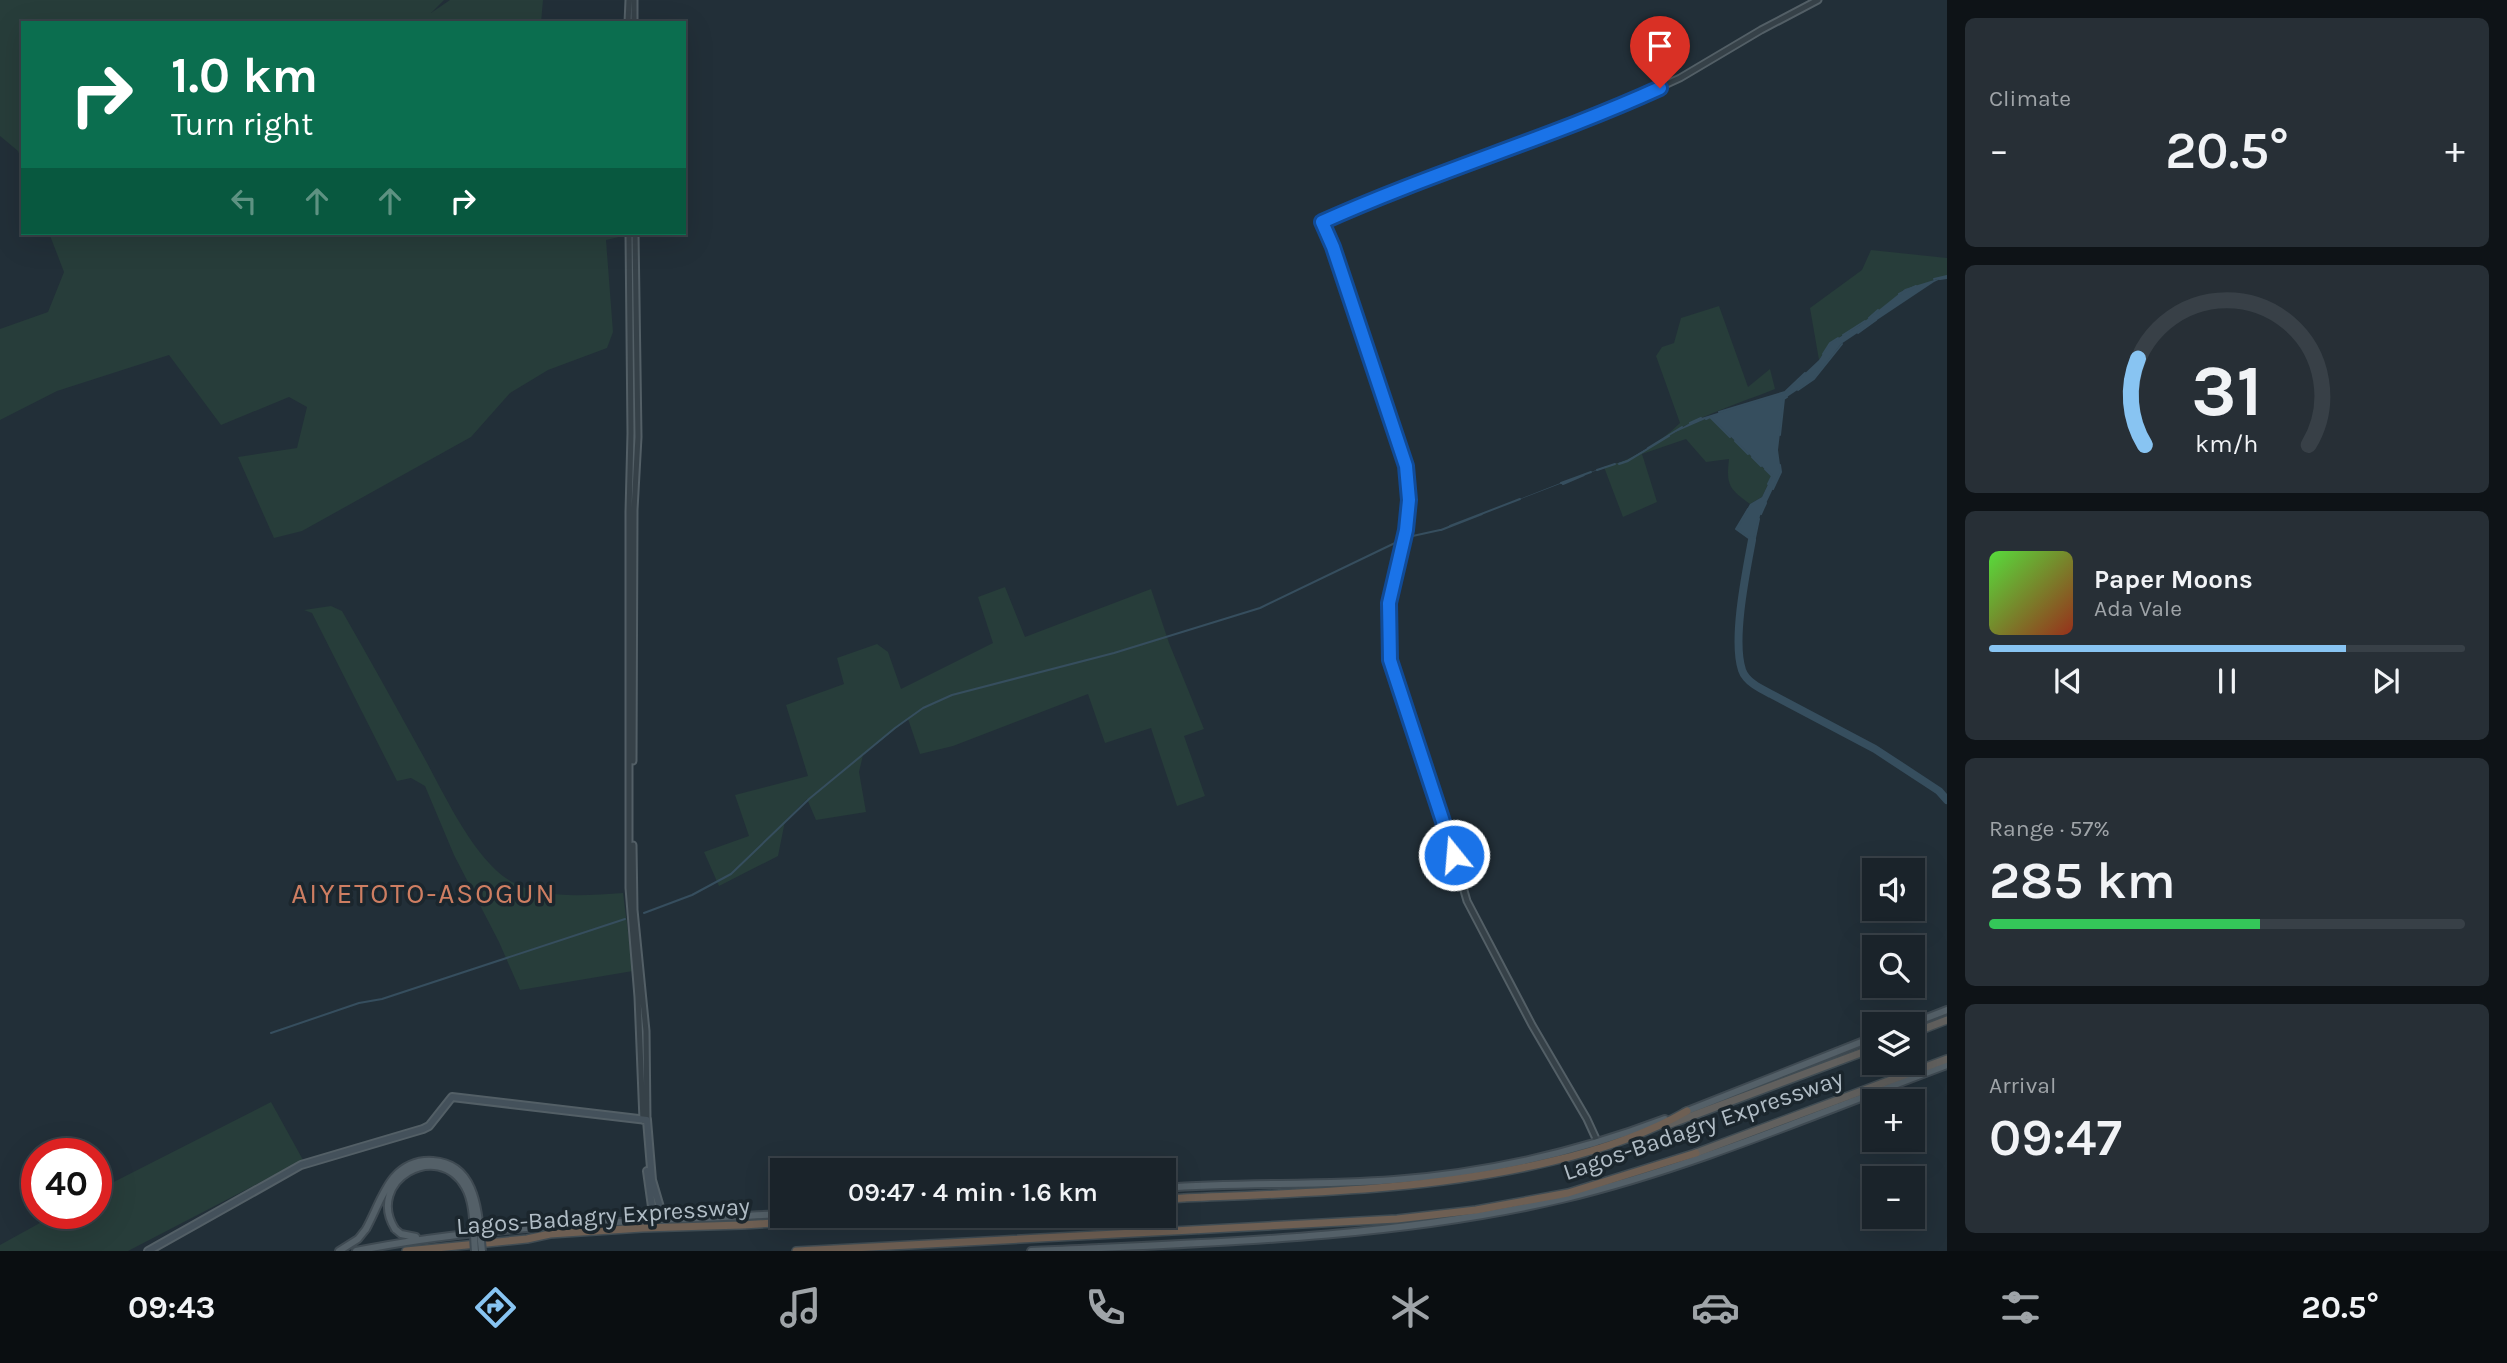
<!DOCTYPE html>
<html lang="en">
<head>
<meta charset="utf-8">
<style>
	body { margin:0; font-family:Karla,sans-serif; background:#272f36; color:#f1f3f6; height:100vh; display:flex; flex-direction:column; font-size:26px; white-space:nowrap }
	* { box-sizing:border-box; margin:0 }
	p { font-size:23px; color:#9fa4a8 }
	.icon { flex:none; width:38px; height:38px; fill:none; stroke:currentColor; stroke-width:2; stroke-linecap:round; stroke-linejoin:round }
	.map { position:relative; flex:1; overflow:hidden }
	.side { display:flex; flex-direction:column; gap:18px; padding:18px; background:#0e1317; width:560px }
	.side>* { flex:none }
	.top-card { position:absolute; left:21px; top:21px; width:665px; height:214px; border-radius:0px; box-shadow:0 7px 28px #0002,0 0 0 2px #384047; background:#0b6e4f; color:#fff; overflow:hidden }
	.tools { position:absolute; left:1862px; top:858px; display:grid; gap:14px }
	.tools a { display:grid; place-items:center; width:63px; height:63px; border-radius:0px; background:#1a232a; box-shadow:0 7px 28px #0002,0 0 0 2px #384047; font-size:35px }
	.speed { position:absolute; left:21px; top:1138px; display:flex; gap:14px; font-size:35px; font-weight:700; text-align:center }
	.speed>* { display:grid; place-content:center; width:91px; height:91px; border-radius:50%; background:#1a232a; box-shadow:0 7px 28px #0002,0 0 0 2px #384047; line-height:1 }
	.speed .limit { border:10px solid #d22; background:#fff; color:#111 }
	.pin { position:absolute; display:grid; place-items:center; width:60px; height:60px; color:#fff; margin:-72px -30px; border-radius:50% 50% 50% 0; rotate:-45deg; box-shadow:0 0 7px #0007 }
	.pin .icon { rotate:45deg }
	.me { position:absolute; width:77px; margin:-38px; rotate:343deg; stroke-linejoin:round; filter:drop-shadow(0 0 5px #0008) }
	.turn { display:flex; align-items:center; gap:24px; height:147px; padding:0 35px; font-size:32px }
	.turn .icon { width:91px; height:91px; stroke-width:2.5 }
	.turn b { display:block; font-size:49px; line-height:60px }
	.lanes { display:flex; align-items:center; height:66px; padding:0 35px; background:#0003; justify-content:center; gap:35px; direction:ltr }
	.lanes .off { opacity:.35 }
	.big { font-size:52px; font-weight:600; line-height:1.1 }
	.side .card { flex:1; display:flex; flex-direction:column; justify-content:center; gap:10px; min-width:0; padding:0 24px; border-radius:10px; background:#272f36 }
	.side .dial { align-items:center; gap:0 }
	.dial svg { height:182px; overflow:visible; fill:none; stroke:#384047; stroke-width:7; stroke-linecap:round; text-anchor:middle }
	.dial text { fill:#f1f3f6; stroke:none }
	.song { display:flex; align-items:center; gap:21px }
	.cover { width:84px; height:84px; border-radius:10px; background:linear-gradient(135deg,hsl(110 70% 55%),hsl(10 70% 35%)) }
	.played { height:7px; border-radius:4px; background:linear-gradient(90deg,#88c4f2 75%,#384047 75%) }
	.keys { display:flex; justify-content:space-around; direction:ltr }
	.heat { display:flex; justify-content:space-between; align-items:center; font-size:38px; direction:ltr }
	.charge { height:10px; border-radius:5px; background:linear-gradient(90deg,#34c759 57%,#384047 0) }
	.trip { position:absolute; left:770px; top:1158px; width:406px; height:70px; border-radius:0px; background:#1a232a; box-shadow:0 7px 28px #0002,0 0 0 2px #384047; font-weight:600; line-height:70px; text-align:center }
	.menu { display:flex; height:112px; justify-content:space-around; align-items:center; background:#0a0e11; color:#9fa4a8 }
	.menu .icon { width:49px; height:49px }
	.menu .active { color:#88c4f2 }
	.menu b { font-size:32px; color:#f1f3f6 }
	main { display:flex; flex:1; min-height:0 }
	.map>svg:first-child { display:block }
	.green { fill:#273d3a }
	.water { fill:#364e5e }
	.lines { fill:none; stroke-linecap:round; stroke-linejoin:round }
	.stream { stroke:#364e5e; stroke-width:2 }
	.river { stroke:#364e5e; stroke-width:8 }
	.tertiary-casing { stroke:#535f66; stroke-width:9 }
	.secondary-casing { stroke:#535f66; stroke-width:10 }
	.primary-casing { stroke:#3f4a52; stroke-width:10 }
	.trunk-casing { stroke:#404c53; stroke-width:10 }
	.motorway-casing { stroke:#404c53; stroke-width:10 }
	.tertiary { stroke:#364148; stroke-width:5 }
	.secondary { stroke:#44515b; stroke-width:6 }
	.primary { stroke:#546068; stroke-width:6 }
	.trunk { stroke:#61605e; stroke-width:7 }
	.motorway { stroke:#6e5f53; stroke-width:7 }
	.primary-bridge-casing { stroke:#3f4a52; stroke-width:10; stroke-linecap:butt }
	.primary-bridge { stroke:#546068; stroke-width:6 }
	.route-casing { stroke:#114b97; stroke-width:18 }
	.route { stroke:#1a73e8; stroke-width:12 }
	.labels { text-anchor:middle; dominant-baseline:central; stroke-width:7; stroke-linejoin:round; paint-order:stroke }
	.street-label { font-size:24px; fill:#b0bcc5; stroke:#1b262d }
	.quarter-label { font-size:28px; letter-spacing:2px; fill:#ce7e62; stroke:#1b262d }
</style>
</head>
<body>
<main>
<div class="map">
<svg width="1947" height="1251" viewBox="0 0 1947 1251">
	<rect width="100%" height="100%" fill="#222f38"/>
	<path class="green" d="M0,0H444L431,13L450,0H543L541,23H23V164L18,151L0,136Z
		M49,233H619V237L606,240L613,332L607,348L548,370L510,393L471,437L302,531L274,538L238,457L297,448L307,407L289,397L221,425L169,355L57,391L0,420V329L48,312L64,272Z
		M1871,250L1947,258V276L1935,279L1830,343L1819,360L1810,308L1862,270Z
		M1719,306L1748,387L1770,369L1775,389C1740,403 1704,414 1672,433L1710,417L1772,476L1762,497L1750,504C1729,489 1726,485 1729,459L1706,462L1686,439L1642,454L1657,502L1623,517L1604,467C1633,460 1658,444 1680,423L1656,356L1662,347L1674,343L1681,318Z
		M1005,587L1025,637L1151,589L1169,643L1204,729L1184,736L1205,796L1177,806L1151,728L1105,743L1088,694L953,746L920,754L908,719L863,755L859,772L866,812L816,820L807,799L785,821L778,856L719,886L704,852L749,836L735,795L808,776L786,705L844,684L837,658L877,644L888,652L901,689L993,643L978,597Z
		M331,606L342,611C369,658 395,705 421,752C443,791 473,860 512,882C543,900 589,895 623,893L633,971L520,990L499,942L454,855L425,786L411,778L397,781L312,613L304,610Z
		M271,1102L303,1160L128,1251H0V1245L58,1213H96V1191Z"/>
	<path class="water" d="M1947,276L1934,282L1841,344L1814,379L1784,399L1778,450L1781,472L1760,516L1754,542L1736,529L1750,504L1762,497L1772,476L1710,417L1671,434L1628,461L1604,467L1440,530L1563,482L1627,460L1695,420L1785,392L1819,360L1830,343L1860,325L1905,289Z"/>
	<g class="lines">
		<path class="stream" d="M1934,279L1947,276
			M1940,279L1947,278
			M1899,294L1916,286
			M1869,318L1878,310
			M1858,333L1876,320
			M1843,335L1865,321
			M1823,354L1830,343L1838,338
			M1798,390L1814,379L1842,344
			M1719,412L1785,392L1805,373
			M1706,419L1710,417L1730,437
			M1690,423L1701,418
			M1780,435L1784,399L1787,397
			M1735,441L1748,454
			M1648,448L1682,427
			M1752,457L1761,466
			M1619,464L1628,461L1669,436
			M1765,469L1772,476L1768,484
			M1597,470L1615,464
			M1561,483L1591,472
			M1563,484L1584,475
			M1773,489L1781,472L1780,465
			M1748,509L1736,529L1750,539
			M1761,514L1766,503
			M1450,526L1520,499
			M1441,530L1482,514
			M1408,537L1440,530
			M1755,538L1759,519
			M644,913L692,895L731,874L809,799L895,728L923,708L952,695L1114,653L1260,608L1397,542
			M271,1033L359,1003L382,999L625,919"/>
		<path class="river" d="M1752,540C1746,572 1732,640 1742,670C1746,682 1761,689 1771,694L1875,749L1939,791L1947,800"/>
		<g class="tertiary-casing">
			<path id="tertiary" d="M628,23L629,0
				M634,23V0
				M629,233L631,433L629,512V888L638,997L643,1120
				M633,761L634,510L638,437L635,233
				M633,845L634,910L646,1031L647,1120
				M1598,1143L1587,1119L1532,1025L1467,901L1442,814L1390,660L1389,603L1406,530L1409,500V482L1402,451L1333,247L1322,222L1372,200L1619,106L1680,78L1761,30L1818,0"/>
		</g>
		<g class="secondary-casing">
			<path id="secondary" d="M647,1171L654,1221
				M148,1251L301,1165L423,1129L429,1126L452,1097L647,1120L652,1180L664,1221"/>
		</g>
		<g class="primary-casing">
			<path id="primary" d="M1911,1024L1947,1010
				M1685,1112L1874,1037
				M1164,1188C1240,1182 1317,1186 1394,1180C1487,1173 1578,1152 1665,1119
				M395,1229L401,1234L416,1237
				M339,1251L358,1239L366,1229
				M356,1251C495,1223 640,1222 782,1214
				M1031,1251C1206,1243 1392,1239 1562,1199C1692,1168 1821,1112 1947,1065"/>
		</g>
		<g class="trunk-casing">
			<path id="trunk" d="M1913,1033L1947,1020
				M1665,1126L1874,1048
				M1696,1153L1947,1059"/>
		</g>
		<g class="motorway-casing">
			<path id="motorway" d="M1164,1199C1294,1193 1426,1192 1553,1161C1600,1150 1645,1135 1687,1111
				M406,1251L527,1239L550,1234L642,1228L742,1225L886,1216
				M796,1251L1397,1219L1476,1210L1568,1193L1696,1153"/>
		</g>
		<use href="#tertiary" class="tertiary"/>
		<use href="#secondary" class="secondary"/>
		<use href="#primary" class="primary"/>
		<use href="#trunk" class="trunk"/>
		<use href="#motorway" class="motorway"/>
		<g class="primary-bridge-casing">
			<path id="primary-bridge" d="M366,1229C375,1213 382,1191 394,1177C404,1166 418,1160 433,1161C479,1164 478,1217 482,1251
				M395,1229C365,1181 438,1139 465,1187C475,1204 473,1231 475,1251"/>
		</g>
		<use href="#primary-bridge" class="primary-bridge"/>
	</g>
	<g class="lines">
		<g class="route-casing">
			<path id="route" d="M1454,855L1390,660L1389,603L1406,530L1409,500L1406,466L1333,247L1322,222C1433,172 1550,138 1660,88"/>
		</g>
		<use href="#route" class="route"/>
	</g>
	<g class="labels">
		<g class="street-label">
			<text transform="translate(1703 1125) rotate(-19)">Lagos-Badagry Expressway</text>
			<text transform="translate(603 1216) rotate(-4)">Lagos-Badagry Expressway</text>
		</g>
		<g class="quarter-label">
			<text x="424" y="893">AIYETOTO-ASOGUN</text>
		</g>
	</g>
</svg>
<div class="tools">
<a><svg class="icon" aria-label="sound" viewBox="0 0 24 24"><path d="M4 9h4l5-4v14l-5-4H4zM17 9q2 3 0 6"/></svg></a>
<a><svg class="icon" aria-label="search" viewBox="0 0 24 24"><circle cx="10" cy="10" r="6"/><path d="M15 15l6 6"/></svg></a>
<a><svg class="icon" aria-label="layers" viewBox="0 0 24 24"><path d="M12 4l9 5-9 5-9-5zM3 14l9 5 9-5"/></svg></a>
<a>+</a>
<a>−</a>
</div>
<div class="speed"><div class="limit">40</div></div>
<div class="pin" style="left:1660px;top:88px;background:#d93025"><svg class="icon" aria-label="arrive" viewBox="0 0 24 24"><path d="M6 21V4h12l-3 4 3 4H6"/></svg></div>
<svg class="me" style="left:1454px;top:855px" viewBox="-20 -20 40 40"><circle r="17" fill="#1a73e8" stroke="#fff" stroke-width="3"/><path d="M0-11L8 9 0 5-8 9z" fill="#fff"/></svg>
<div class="trip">09:47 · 4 min · 1.6 km</div>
<div class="top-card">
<div class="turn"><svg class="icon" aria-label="right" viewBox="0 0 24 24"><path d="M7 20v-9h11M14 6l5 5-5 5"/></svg><div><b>1.0 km</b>Turn right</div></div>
<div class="lanes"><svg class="icon off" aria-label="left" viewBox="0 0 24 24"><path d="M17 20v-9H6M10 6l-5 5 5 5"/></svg><svg class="icon off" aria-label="ahead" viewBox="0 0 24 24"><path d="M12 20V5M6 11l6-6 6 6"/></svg><svg class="icon off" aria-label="ahead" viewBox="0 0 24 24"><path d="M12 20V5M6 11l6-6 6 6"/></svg><svg class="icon" aria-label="right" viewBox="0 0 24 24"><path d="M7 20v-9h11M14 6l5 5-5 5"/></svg></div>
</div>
</div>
<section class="side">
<div class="card"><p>Climate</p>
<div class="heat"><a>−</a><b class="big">20.5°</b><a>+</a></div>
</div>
<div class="card dial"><svg viewBox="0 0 100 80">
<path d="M14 69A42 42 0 1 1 86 69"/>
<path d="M14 69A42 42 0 0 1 11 31" stroke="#88c4f2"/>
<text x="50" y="56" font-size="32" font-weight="700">31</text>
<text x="50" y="72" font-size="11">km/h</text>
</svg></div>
<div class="card">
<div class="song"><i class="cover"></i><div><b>Paper Moons</b><p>Ada Vale</p></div></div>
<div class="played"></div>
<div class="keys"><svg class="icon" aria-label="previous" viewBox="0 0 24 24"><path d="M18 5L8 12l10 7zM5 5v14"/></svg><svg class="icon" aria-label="pause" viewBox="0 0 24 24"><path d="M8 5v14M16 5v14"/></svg><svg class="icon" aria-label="next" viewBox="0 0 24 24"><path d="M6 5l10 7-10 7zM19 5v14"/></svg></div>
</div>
<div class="card"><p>Range · 57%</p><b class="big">285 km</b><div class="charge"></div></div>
<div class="card"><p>Arrival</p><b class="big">09:47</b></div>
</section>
</main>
<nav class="menu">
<b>09:43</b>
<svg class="icon active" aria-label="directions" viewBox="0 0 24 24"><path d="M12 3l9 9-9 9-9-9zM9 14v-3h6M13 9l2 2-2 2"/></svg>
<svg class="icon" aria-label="music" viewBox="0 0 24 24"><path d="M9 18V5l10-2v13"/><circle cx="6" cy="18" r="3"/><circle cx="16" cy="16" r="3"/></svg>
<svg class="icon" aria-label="phone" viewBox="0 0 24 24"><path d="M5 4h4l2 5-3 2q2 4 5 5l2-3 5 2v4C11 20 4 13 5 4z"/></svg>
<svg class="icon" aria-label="climate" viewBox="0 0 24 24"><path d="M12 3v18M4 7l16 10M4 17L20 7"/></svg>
<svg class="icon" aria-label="car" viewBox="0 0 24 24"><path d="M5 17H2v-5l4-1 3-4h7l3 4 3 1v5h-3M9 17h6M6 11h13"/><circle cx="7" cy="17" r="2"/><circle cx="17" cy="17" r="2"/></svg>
<svg class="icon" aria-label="filters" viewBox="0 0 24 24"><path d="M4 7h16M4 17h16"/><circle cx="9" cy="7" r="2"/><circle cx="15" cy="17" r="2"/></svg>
<b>20.5°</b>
</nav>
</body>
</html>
